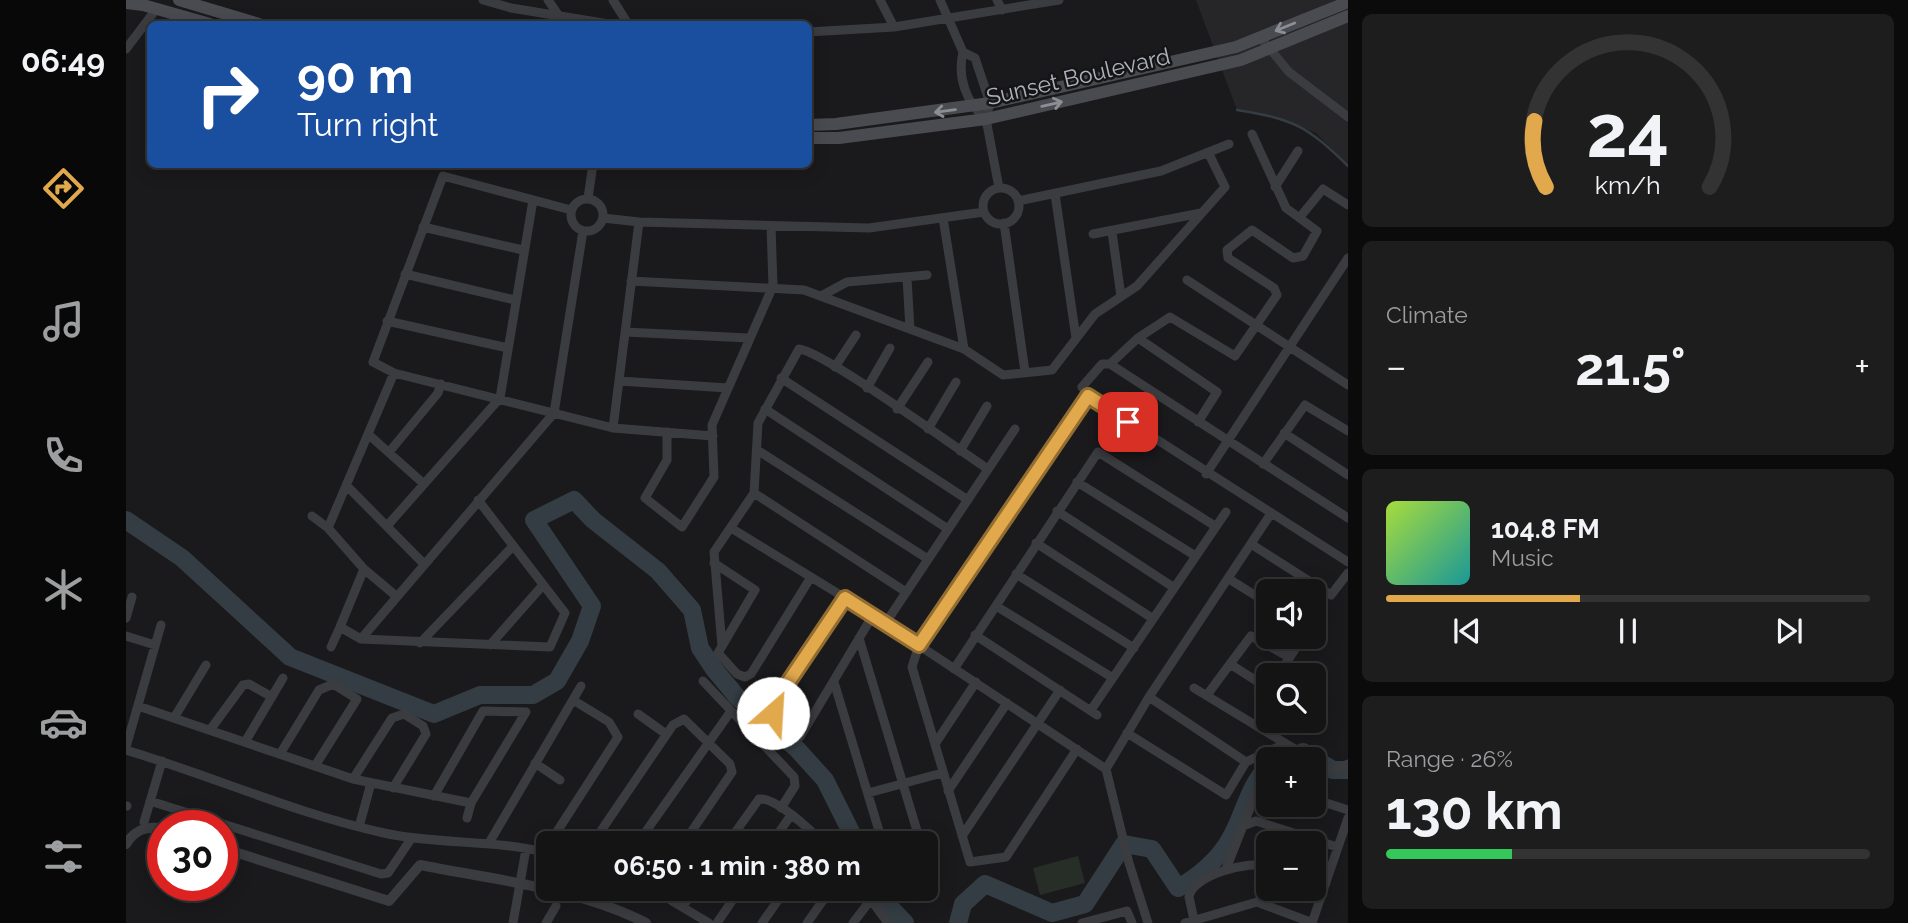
<!DOCTYPE html>
<html lang="en">
<head>
<meta charset="utf-8">
<style>
	body { margin:0; font-family:Raleway,sans-serif; background:#1d1d1e; color:#f1f3f6; height:100vh; display:flex; flex-direction:column; font-size:26px; white-space:nowrap }
	* { box-sizing:border-box; margin:0 }
	p { font-size:23px; color:#9d9ea0 }
	.icon { flex:none; width:38px; height:38px; fill:none; stroke:currentColor; stroke-width:2; stroke-linecap:round; stroke-linejoin:round }
	.map { position:relative; flex:1; overflow:hidden }
	.panel { display:flex; flex-direction:column; gap:14px; padding:14px; background:#0b0b0c; width:560px }
	.panel>* { flex:none }
	.top-card { position:absolute; left:21px; top:21px; width:665px; height:147px; border-radius:10px; box-shadow:0 4px 18px #0003,0 0 0 2px #333334; background:#1a4fa0; color:#fff; overflow:hidden }
	.fabs { position:absolute; left:1130px; top:579px; display:grid; gap:14px }
	.fabs a { display:grid; place-items:center; width:70px; height:70px; border-radius:10px; background:#141415; box-shadow:0 4px 18px #0003,0 0 0 2px #333334; font-size:35px }
	.speed { position:absolute; left:21px; top:810px; display:flex; gap:14px; font-size:35px; font-weight:700; text-align:center }
	.speed>* { display:grid; place-content:center; width:91px; height:91px; border-radius:50%; background:#141415; box-shadow:0 4px 18px #0003,0 0 0 2px #333334; line-height:1 }
	.speed .limit { border:10px solid #d22; background:#fff; color:#111 }
	.pin { position:absolute; display:grid; place-items:center; width:60px; height:60px; color:#fff; margin:-30px; border-radius:14px; box-shadow:0 4px 10px #0006 }
	.me { position:absolute; width:77px; margin:-38px; rotate:26deg; stroke-linejoin:round; filter:drop-shadow(0 0 5px #0008) }
	.turn { display:flex; align-items:center; gap:24px; height:147px; padding:0 35px; font-size:32px }
	.turn .icon { width:91px; height:91px; stroke-width:2.5 }
	.turn b { display:block; font-size:49px; line-height:60px }
	.big { font-size:52px; font-weight:700; line-height:1.1 }
	.panel .widget { flex:1; display:flex; flex-direction:column; justify-content:center; gap:10px; min-width:0; padding:0 24px; border-radius:10px; background:#1d1d1e }
	.panel .dial { align-items:center; gap:0 }
	.dial svg { height:182px; overflow:visible; fill:none; stroke:#333334; stroke-width:7; stroke-linecap:round; text-anchor:middle }
	.dial text { fill:#f1f3f6; stroke:none }
	.song { display:flex; align-items:center; gap:21px }
	.cover { width:84px; height:84px; border-radius:10px; background:linear-gradient(135deg,hsl(80 70% 55%),hsl(180 70% 35%)) }
	.played { height:7px; border-radius:4px; background:linear-gradient(90deg,#e1a84c 40%,#333334 40%) }
	.keys { display:flex; justify-content:space-around; direction:ltr }
	.heat { display:flex; justify-content:space-between; align-items:center; font-size:38px; direction:ltr }
	.charge { height:10px; border-radius:5px; background:linear-gradient(90deg,#34c759 26%,#333334 0) }
	.trip { position:absolute; left:410px; top:831px; width:402px; height:70px; border-radius:10px; background:#141415; box-shadow:0 4px 18px #0003,0 0 0 2px #333334; font-weight:700; line-height:70px; text-align:center }
	main { display:flex; flex:1; min-height:0 }
	.tab-bar { display:flex; flex-direction:column; width:126px; justify-content:space-around; align-items:center; background:#080808; color:#9d9ea0 }
	.tab-bar .icon { width:49px; height:49px }
	.tab-bar .selected { color:#e1a84c }
	.tab-bar b { font-size:32px; color:#f1f3f6 }
	.map>svg:first-child { display:block }
	.built { fill:#262629 }
	.green { fill:#262e27 }
	.lines { fill:none; stroke-linecap:round; stroke-linejoin:round }
	.stream { stroke:#343d44; stroke-width:2.5 }
	.river { stroke:#343d44; stroke-width:18 }
	.minor { stroke:#3b3c40; stroke-width:9 }
	.tertiary { stroke:#3b3c40; stroke-width:10 }
	.secondary { stroke:#494b50; stroke-width:12 }
	.oneway { stroke:#8b8e95 }
	.route-casing { stroke:#926d31; stroke-width:18 }
	.route { stroke:#e1a84c; stroke-width:12 }
	.labels { text-anchor:middle; dominant-baseline:central; stroke-width:5; stroke-linejoin:round; paint-order:stroke }
	.street-label { font-size:23px; fill:#aeb2ba; stroke:#151517 }
</style>
</head>
<body>
<main>
<nav class="tab-bar">
<b>06:49</b>
<svg class="icon selected" aria-label="directions" viewBox="0 0 24 24"><path d="M12 3l9 9-9 9-9-9zM9 14v-3h6M13 9l2 2-2 2"/></svg>
<svg class="icon" aria-label="music" viewBox="0 0 24 24"><path d="M9 18V5l10-2v13"/><circle cx="6" cy="18" r="3"/><circle cx="16" cy="16" r="3"/></svg>
<svg class="icon" aria-label="phone" viewBox="0 0 24 24"><path d="M5 4h4l2 5-3 2q2 4 5 5l2-3 5 2v4C11 20 4 13 5 4z"/></svg>
<svg class="icon" aria-label="climate" viewBox="0 0 24 24"><path d="M12 3v18M4 7l16 10M4 17L20 7"/></svg>
<svg class="icon" aria-label="car" viewBox="0 0 24 24"><path d="M5 17H2v-5l4-1 3-4h7l3 4 3 1v5h-3M9 17h6M6 11h13"/><circle cx="7" cy="17" r="2"/><circle cx="17" cy="17" r="2"/></svg>
<svg class="icon" aria-label="filters" viewBox="0 0 24 24"><path d="M4 7h16M4 17h16"/><circle cx="9" cy="7" r="2"/><circle cx="15" cy="17" r="2"/></svg>
</nav>
<div class="map">
<svg width="1222" height="923" viewBox="0 0 1222 923">
	<rect width="100%" height="100%" fill="#1a1a1c"/>
	<path class="built" d="M1070,0H1222V166L1190,133L1141,115L1111,110Z"/>
	<path class="green" d="M952,856L959,883L914,895L907,868Z"/>
	<g class="lines">
		<path class="stream" d="M1111,110C1168,119 1181,126 1222,166"/>
		<path class="river" d="M0,520L56,558L164,657L308,714L354,695H407L431,681L454,641L466,606L408,520L448,500L467,520L532,571L566,610L574,648L588,669L612,698L671,749L699,780L731,844
			M1159,760L1177,752L1207,770H1222
			M747,889L779,923
			M832,923L837,904L859,884L926,913L959,904L998,844L1026,849L1052,888C1072,877 1093,859 1104,839C1118,816 1122,785 1143,766"/>
		<path class="minor" d="M357,0L385,8L483,24
			M422,0L433,16
			M487,0L502,24
			M754,0L768,27
			M814,0L837,52
			M871,0L876,10
			M682,32L768,27L933,0
			M1134,37L1163,72L1222,117
			M0,49L31,8
			M837,52L849,58L864,103L860,119L873,188
			M837,52C831,77 840,103 860,119
			M1149,187L1172,151
			M857 206a18 18 0 1 1 36 0a18 18 0 1 1-36 0Z
			M929,194L950,338
			M462,198L467,164
			M445 215a16 16 0 1 1 32 0a16 16 0 1 1-32 0Z
			M892,201L1035,171L1103,144
			M445,210L317,176L247,362L268,373L487,428L587,436
			M1174,217L1197,189L1222,205
			M477,218L513,222L743,228L858,212
			M817,218L838,349
			M878,223L899,372
			M297,227L397,250
			M986,232L995,296
			M967,234L1075,213
			M279,274L389,300
			M781,278L784,329
			M1061,280L1222,385
			M505,281L678,290L838,349L877,375L926,370L969,314L1011,286L1099,187L1082,152
			M695,296L721,282L801,275
			M261,321L382,348
			M499,332L622,338
			M1012,338L1091,392L1072,422
			M984,364L1012,338L1044,317L1109,356L1151,295L1148,288L1102,258L1101,250L1126,230L1167,258L1177,256L1191,231L1160,208L1126,134
			M709,367L730,335
			M268,373L202,528L238,569L214,627L235,639L424,647L439,613L352,500
			M655,378L842,500
			M493,381L602,388
			M741,388L764,348
			M639,409L822,529
			M771,409L802,362
			M487,428L513,222
			M802,429L830,382
			M541,432V460L519,498L556,527L588,477L586,425L647,286L645,226
			M1158,433L1222,475
			M242,434L298,484
			M631,450L802,559
			M264,451L312,393L315,384
			M834,451L861,406
			M1137,464L1179,405L1222,431
			M1080,474L1222,258
			M951,482L1068,555
			M220,485L297,563
			M628,493L780,592
			M931,511L1047,587
			M186,516L202,528
			M1222,518L984,364H976L956,387L963,396L1222,562
			M261,526L374,398L407,200
			M605,528L747,615L980,769L1003,863L1022,923
			M910,543L1026,618
			M1125,544L1205,595L1222,573
			M588,563L629,590L592,653L611,674L619,677L625,674L685,577
			M238,569L270,596
			M890,574L1008,648
			M1103,579L1143,604
			M870,606L987,678
			M0,618L6,597
			M759,624L889,429
			M849,635L971,715
			M0,636L29,645
			M733,638L795,844
			M235,639L428,413L457,231
			M294,643L387,546
			M364,645L417,585
			M596,646L588,552L628,493L632,423L673,349C699,352 831,449 862,469
			M205,647L214,627
			M828,669L972,452L1089,526
			M1160,676V663L1177,637
			M577,681L668,777L669,786L655,808
			M708,682L757,844
			M1068,688L1187,760
			M1143,689L1104,664L1125,636L1163,657
			M1081,695L1104,664
			M1023,697L1120,762
			M12,706L227,779L345,803
			M965,710L1100,512
			M512,714L540,734
			M48,718L80,665
			M84,730L117,685L123,684L146,697
			M1001,733L1100,795L1120,762L1158,744
			M675,734L649,717L646,709L718,598
			M674,737L747,615
			M119,742L157,678
			M809,744L850,682
			M0,747L35,625
			M951,749L880,857L844,862L786,667L793,645L963,396
			M0,750C86,776 171,814 258,833C312,845 368,839 422,853
			M154,754L193,690L207,684L231,699L189,766
			M1188,760L1208,771L1222,764
			M409,763L434,780
			M980,769L1023,697L1144,515
			M227,779L266,718L278,714L297,726L300,734L267,788
			M822,791L881,703
			M742,793L816,773
			M308,796L357,711L400,712L345,803L341,818
			M1188,799L1222,810
			M24,801L255,874L262,873L285,839
			M0,806H1
			M18,822L36,761
			M1117,826L1130,821L1211,847
			M233,827L245,783
			M836,836L934,690
			M363,843L455,686
			M423,844L492,737L483,722L447,700
			M466,844L547,725L558,719L604,764L606,772L557,844
			M511,844L605,711
			M601,844L633,799C650,797 686,831 697,844
			M645,844L665,815
			M800,857L805,882L800,884
			M1100,869L1132,788L1143,785
			M1188,879L1200,883
			M526,889L583,923
			M737,889L762,923
			M557,906L569,889
			M1068,920L1063,897C1066,875 1124,860 1143,866
			M387,923L400,849
			M420,923L430,906
			M591,923L614,889
			M636,923L660,889
			M681,923L705,889
			M727,923L746,898
			M956,923L1001,911L1006,923
			M1059,923L1131,902L1187,923
			M1186,923L1222,818"/>
		<path class="tertiary" d="M0,844C9,830 20,825 37,829
			M96,848L263,901L294,865C369,880 452,888 520,923"/>
		<path class="secondary" d="M53,0L133,24
			M0,3L17,5L84,24
			M682,125L710,124L864,103L1110,47L1222,2
			M682,138H713L860,119L1115,60L1222,16"/>
	</g>
	<defs><path id="oneway-shaft" d="M-6 0H5M1.5-3L5.5 0L1.5 3" fill="none" stroke-width="1.6" stroke-linecap="round" stroke-linejoin="round" transform="scale(1.75)"/></defs>
	<g class="oneway">
		<use href="#oneway-shaft" transform="translate(1159 27) rotate(158)"/>
		<use href="#oneway-shaft" transform="translate(926 104) rotate(-13)"/>
		<use href="#oneway-shaft" transform="translate(819 111) rotate(173)"/>
	</g>
	<g class="lines">
		<g class="route-casing">
			<path id="route" d="M647,713L653,696L719,598L793,645L962,396L1002,422"/>
		</g>
		<use href="#route" class="route"/>
	</g>
	<g class="labels">
		<g class="street-label">
			<text transform="translate(952 76) rotate(-13)">Sunset Boulevard</text>
		</g>
	</g>
</svg>
<div class="fabs">
<a><svg class="icon" aria-label="sound" viewBox="0 0 24 24"><path d="M4 9h4l5-4v14l-5-4H4zM17 9q2 3 0 6"/></svg></a>
<a><svg class="icon" aria-label="search" viewBox="0 0 24 24"><circle cx="10" cy="10" r="6"/><path d="M15 15l6 6"/></svg></a>
<a>+</a>
<a>−</a>
</div>
<div class="speed"><div class="limit">30</div></div>
<div class="pin" style="left:1002px;top:422px;background:#d93025"><svg class="icon" aria-label="arrive" viewBox="0 0 24 24"><path d="M6 21V4h12l-3 4 3 4H6"/></svg></div>
<svg class="me" style="left:647px;top:713px" viewBox="-20 -20 40 40"><circle r="19" fill="#fff"/><path d="M0-13L10 11 0 6-10 11z" fill="#e1a84c"/></svg>
<div class="trip">06:50 · 1 min · 380 m</div>
<div class="top-card">
<div class="turn"><svg class="icon" aria-label="right" viewBox="0 0 24 24"><path d="M7 20v-9h11M14 6l5 5-5 5"/></svg><div><b>90 m</b>Turn right</div></div>
</div>
</div>
<section class="panel">
<div class="widget dial"><svg viewBox="0 0 100 80">
<path d="M14 69A42 42 0 1 1 86 69"/>
<path d="M14 69A42 42 0 0 1 9 40" stroke="#e1a84c"/>
<text x="50" y="56" font-size="32" font-weight="700">24</text>
<text x="50" y="72" font-size="11">km/h</text>
</svg></div>
<div class="widget"><p>Climate</p>
<div class="heat"><a>−</a><b class="big">21.5°</b><a>+</a></div>
</div>
<div class="widget">
<div class="song"><i class="cover"></i><div><b>104.8 FM</b><p>Music</p></div></div>
<div class="played"></div>
<div class="keys"><svg class="icon" aria-label="previous" viewBox="0 0 24 24"><path d="M18 5L8 12l10 7zM5 5v14"/></svg><svg class="icon" aria-label="pause" viewBox="0 0 24 24"><path d="M8 5v14M16 5v14"/></svg><svg class="icon" aria-label="next" viewBox="0 0 24 24"><path d="M6 5l10 7-10 7zM19 5v14"/></svg></div>
</div>
<div class="widget"><p>Range · 26%</p><b class="big">130 km</b><div class="charge"></div></div>
</section>
</main>
</body>
</html>
